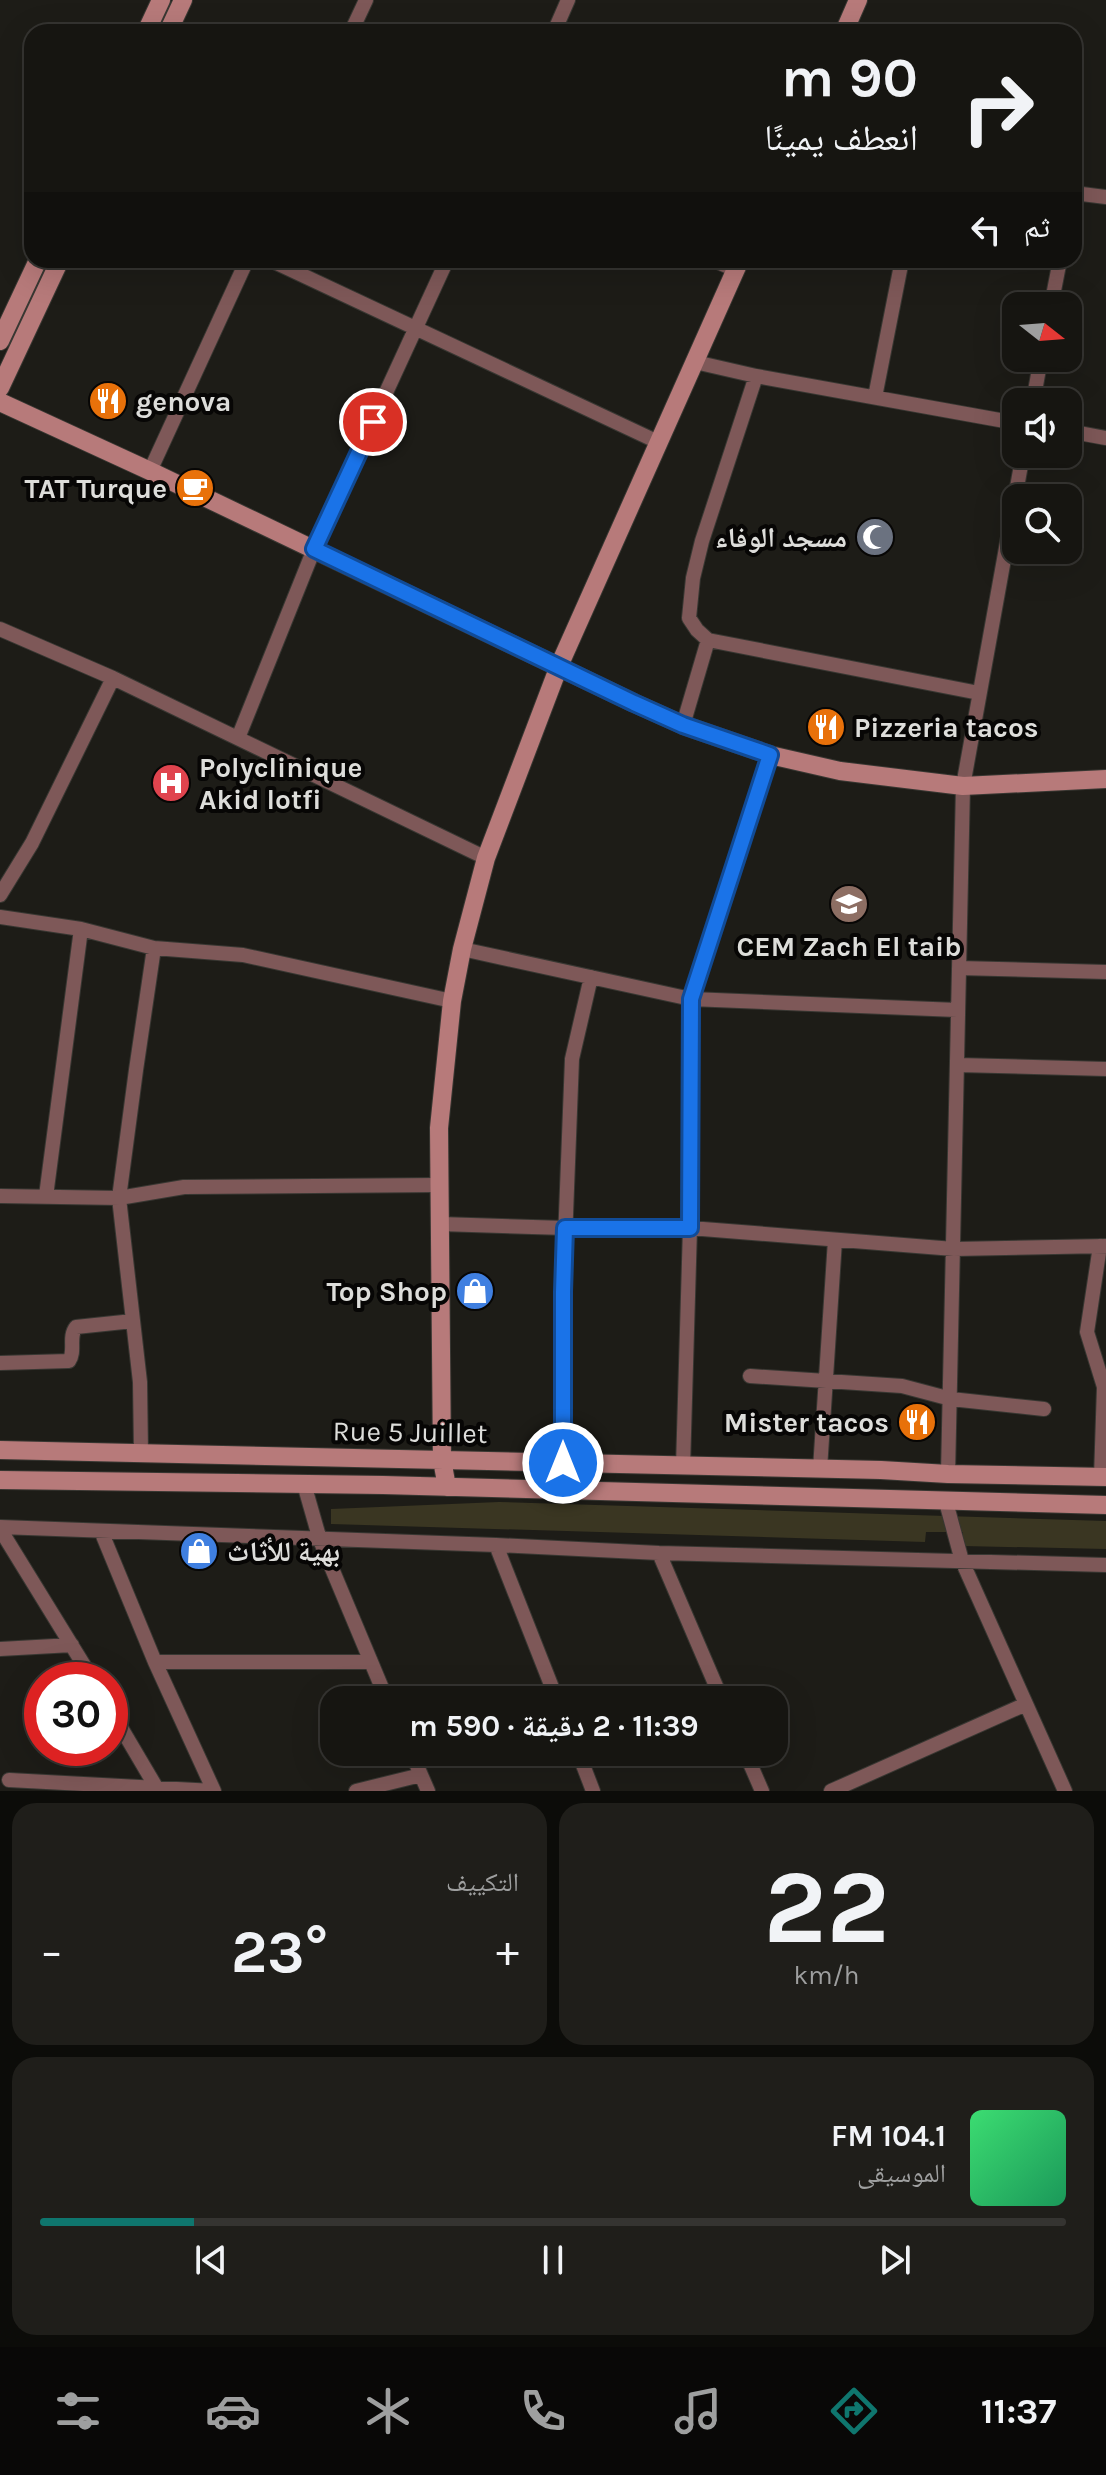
<!DOCTYPE html>
<html lang="ar">
<head>
<meta charset="utf-8">
<style>
	body { margin:0; font-family:Karla,"Noto Naskh Arabic",sans-serif; background:#1f1e1a; color:#f1f3f6; direction:rtl; height:100vh; display:flex; flex-direction:column; font-size:30px; white-space:nowrap }
	* { box-sizing:border-box; margin:0 }
	p { font-size:26px; color:#9e9f9f }
	.icon { flex:none; width:44px; height:44px; fill:none; stroke:currentColor; stroke-width:2; stroke-linecap:round; stroke-linejoin:round }
	.map { position:relative; height:1791px; overflow:hidden; direction:ltr }
	.drawer { display:flex; flex-direction:column; gap:12px; padding:12px; background:#0c0c09; flex:1 }
	.drawer>* { flex:none }
	.banner { position:absolute; left:24px; top:24px; width:1058px; height:244px; border-radius:24px; box-shadow:0 8px 32px #0002,0 0 0 2px #353431; direction:rtl; background:#161511; color:#f1f3f6; overflow:hidden }
	.needle { width:52px; rotate:107deg }
	.buttons { position:absolute; left:1002px; top:292px; display:grid; gap:16px }
	.buttons a { display:grid; place-items:center; width:80px; height:80px; border-radius:16px; background:#161511; box-shadow:0 8px 32px #0002,0 0 0 2px #353431; font-size:40px }
	.speed { position:absolute; left:24px; top:1662px; display:flex; gap:16px; font-size:40px; font-weight:700; text-align:center }
	.speed>* { display:grid; place-content:center; width:104px; height:104px; border-radius:50%; background:#161511; box-shadow:0 8px 32px #0002,0 0 0 2px #353431; line-height:1 }
	.speed .limit { border:12px solid #d22; background:#fff; color:#111 }
	.pin { position:absolute; display:grid; place-items:center; width:68px; height:68px; color:#fff; margin:-34px; border:4px solid #fff; border-radius:50%; box-shadow:0 2px 8px #0007 }
	.me { position:absolute; width:88px; margin:-44px; rotate:0deg; stroke-linejoin:round; filter:drop-shadow(0 0 6px #0008) }
	.turn { display:flex; align-items:center; gap:28px; height:168px; padding:0 32px; font-size:36px }
	.turn .icon { width:104px; height:104px; stroke-width:2.5 }
	.turn b { display:block; font-size:56px; line-height:68px }
	.then { display:flex; align-items:center; height:76px; padding:0 32px; background:#0003; gap:16px; font-size:30px }
	.big { font-size:60px; font-weight:700; line-height:1.1 }
	.drawer .widget { flex:1; display:flex; flex-direction:column; justify-content:center; gap:12px; min-width:0; padding:0 28px; border-radius:24px; background:#1f1e1a }
	.drawer .dial { align-items:center; gap:0 }
	.dial b { font-size:104px; line-height:1 }
	.song { display:flex; align-items:center; gap:24px }
	.cover { width:96px; height:96px; border-radius:12px; background:linear-gradient(135deg,hsl(140 70% 55%),hsl(150 70% 35%)) }
	.played { height:8px; border-radius:4px; background:linear-gradient(90deg,#0f766e 15%,#353431 15%) }
	.keys { display:flex; justify-content:space-around; direction:ltr }
	.heat { display:flex; justify-content:space-between; align-items:center; font-size:44px; direction:ltr }
	.drawer .tiles { flex:1; display:grid; gap:12px; grid-template-columns:1fr 1fr }
	.widget:last-child { grid-column:span 2 }
	.trip { position:absolute; left:320px; top:1686px; width:468px; height:80px; border-radius:24px; background:#161511; box-shadow:0 8px 32px #0002,0 0 0 2px #353431; font-weight:700; line-height:80px; text-align:center; direction:rtl }
	.menu { display:flex; height:128px; justify-content:space-around; align-items:center; background:#090807; color:#9e9f9f }
	.menu .icon { width:56px; height:56px }
	.menu .active { color:#0f766e }
	.menu b { font-size:36px; color:#f1f3f6 }
	.map>svg:first-child { display:block }
	.green { fill:#3a3622 }
	.lines { fill:none; stroke-linecap:round; stroke-linejoin:round }
	.street-casing { stroke:#383732; stroke-width:16 }
	.secondary-casing { stroke:#383732; stroke-width:20 }
	.street { stroke:#7e5858; stroke-width:14 }
	.secondary { stroke:#b77a7a; stroke-width:18 }
	.route-casing { stroke:#114b97; stroke-width:20 }
	.route { stroke:#1a73e8; stroke-width:14 }
	.labels { text-anchor:middle; dominant-baseline:central; stroke-width:8; stroke-linejoin:round; paint-order:stroke }
	.poi-label { font-size:28px; font-weight:bold; fill:#ddddda; stroke:#070605; text-anchor:start }
	.street-label { font-size:28px; fill:#ddddda; stroke:#070605 }
</style>
</head>
<body>
<div class="map">
<svg width="1106" height="1791" viewBox="0 0 1106 1791">
	<rect width="100%" height="100%" fill="#1d1c17"/>
	<path class="green" d="M499,1502L1106,1521V1549L963,1546V1532H926L925,1542L331,1524V1509Z"/>
	<g class="lines">
		<g class="street-casing">
			<path id="street" d="M351,32L366,0
				M554,32L568,0
				M1074,193L1106,197
				M270,260L658,442
				M713,260L736,270
				M1051,306L1060,260
				M695,362L756,376L1016,423
				M756,376L702,541L693,578L689,618L697,630L708,640L979,693
				M875,397L902,260
				M1033,402L1041,358
				M1068,431L1106,438
				M150,471L247,260
				M0,629L113,678L486,858
				M683,725L708,640
				M238,738L314,549L447,260
				M0,895L32,843L113,678
				M0,917L81,929L154,948L243,955L452,1001
				M462,949L691,999L957,1010
				M959,968L1106,972
				M958,1065L1106,1069
				M0,1196L119,1198L184,1187L439,1185
				M46,1196L81,929
				M440,1224L565,1228H690L954,1249L1106,1246
				M1100,1246L1087,1332L1104,1387L1101,1477
				M0,1363L69,1361C76,1351 68,1337 76,1327L133,1321
				M750,1376L902,1386L951,1399L1044,1409
				M141,1453L140,1382L119,1198L136,1070L154,948
				M563,1463V1292L572,1059L591,977
				M683,1467L690,1228L691,999L770,755
				M820,1469L835,1240
				M948,1474L963,786L1023,454
				M304,1484L320,1540L387,1700
				M946,1502L962,1561L1065,1791
				M0,1527L496,1545L659,1553L1106,1565
				M0,1529L93,1680
				M101,1531L155,1662L214,1791
				M496,1545L557,1700
				M659,1553L722,1700
				M0,1649L72,1645
				M155,1662H370
				M110,1709L156,1787
				M411,1752L428,1791
				M578,1752L593,1791
				M745,1752L762,1791
				M9,1780L214,1791
				M356,1791L421,1775
				M831,1791L1026,1704"/>
		</g>
		<g class="secondary-casing">
			<path id="secondary" d="M146,32L161,0
				M168,32L183,0
				M844,32L858,0
				M0,341L38,260
				M0,388L60,260
				M0,402L150,471L634,703L683,725L770,755L840,771L963,786L1106,779
				M0,1450L881,1470L948,1474L1106,1477
				M0,1480L383,1485L1106,1505
				M447,1487L442,1460L439,1128L452,1001L462,949L486,858L559,666L740,260"/>
		</g>
		<use href="#street" class="street"/>
		<use href="#secondary" class="secondary"/>
	</g>
	<g class="lines">
		<g class="route-casing">
			<path id="route" d="M373,422L314,549L634,703L683,725L770,755L691,999L690,1228H565L563,1292V1463"/>
		</g>
		<use href="#route" class="route"/>
	</g>
	<defs>
		<g id="restaurant-disc" transform="scale(2)"><circle r="9.5" fill="#e8710a" stroke="#070605"/><path d="M-5-6h1v4h1v-4h1v4h1v-4h1v5L-1.5 .5V6h-2V.5L-5-1ZM5-6V6H3V1.5H1.5Q1.5-4 5-6Z" fill="#fff"/></g>
		<g id="cafe-disc" transform="scale(2)"><circle r="9.5" fill="#e8710a" stroke="#070605"/><path d="M-5.5-4.5H6V0H3Q3 3.5 0 3.5H-2.5Q-5.5 3.5-5.5 0ZM3-3.2v2h1.7v-2ZM-6 4.5H4V6H-6Z" fill="#fff"/></g>
		<g id="mosque-disc" transform="scale(2)"><circle r="9.5" fill="#6b7280" stroke="#070605"/><path d="M3.5-4.9A6 6 0 1 0 3.5 4.9A5 5 0 1 1 3.5-4.9Z" fill="#fff"/></g>
		<g id="hospital-disc" transform="scale(2)"><circle r="9.5" fill="#e0444e" stroke="#070605"/><path d="M-5-5h3v3.5h4V-5h3V5h-3V1.5h-4V5h-3Z" fill="#fff"/></g>
		<g id="school-disc" transform="scale(2)"><circle r="9.5" fill="#8d6e63" stroke="#070605"/><path d="M0-5L7-2L0 1L-7-2ZM-4 1L0 2.5L4 1V4Q0 6-4 4Z" fill="#fff"/></g>
		<g id="shop-disc" transform="scale(2)"><circle r="9.5" fill="#3f7fe0" stroke="#070605"/><path d="M-5-2.5h2.3a2.7 3.5 0 0 1 5.4 0H5L5.5 6h-11ZM-1.5-2.5h3a1.5 2.3 0 0 0-3 0Z" fill="#fff"/></g>
	</defs>
	<g fill-rule="evenodd">
		<use href="#restaurant-disc" x="108" y="401"/>
		<use href="#cafe-disc" x="195" y="488"/>
		<use href="#mosque-disc" x="875" y="537"/>
		<use href="#restaurant-disc" x="826" y="727"/>
		<use href="#hospital-disc" x="171" y="783"/>
		<use href="#school-disc" x="849" y="904"/>
		<use href="#shop-disc" x="475" y="1291"/>
		<use href="#restaurant-disc" x="917" y="1422"/>
		<use href="#shop-disc" x="199" y="1551"/>
	</g>
	<g class="labels">
		<g class="poi-label">
			<text x="136" y="401">genova</text>
			<text x="167" y="488" text-anchor="end">TAT Turque</text>
			<text x="847" y="537" text-anchor="end">مسجد الوفاء</text>
			<text x="854" y="727">Pizzeria tacos</text>
			<text x="199" y="767">Polyclinique<tspan x="199" dy="32">Akid lotfi</tspan></text>
			<text x="849" y="946" text-anchor="middle">CEM Zach El taib</text>
			<text x="447" y="1291" text-anchor="end">Top Shop</text>
			<text x="889" y="1422" text-anchor="end">Mister tacos</text>
			<text x="227" y="1551">بهية للأثاث</text>
		</g>
		<g class="street-label">
			<text transform="translate(410 1432) rotate(1)">Rue 5 Juillet</text>
		</g>
	</g>
</svg>
<div class="buttons">
<a><svg class="needle" viewBox="-14 -14 28 28"><path d="M0-13l5 13h-10z" fill="#e53935"/><path d="M0 13l5-13h-10z" fill="#9e9f9f"/></svg></a>
<a><svg class="icon" aria-label="sound" viewBox="0 0 24 24"><path d="M4 9h4l5-4v14l-5-4H4zM17 9q2 3 0 6"/></svg></a>
<a><svg class="icon" aria-label="search" viewBox="0 0 24 24"><circle cx="10" cy="10" r="6"/><path d="M15 15l6 6"/></svg></a>
</div>
<div class="speed"><div class="limit">30</div></div>
<div class="pin" style="left:373px;top:422px;background:#d93025"><svg class="icon" aria-label="arrive" viewBox="0 0 24 24"><path d="M6 21V4h12l-3 4 3 4H6"/></svg></div>
<svg class="me" style="left:563px;top:1463px" viewBox="-20 -20 40 40"><circle r="17" fill="#1a73e8" stroke="#fff" stroke-width="3"/><path d="M0-11L8 9 0 5-8 9z" fill="#fff"/></svg>
<div class="trip">11:39 · 2 دقيقة · 590 m</div>
<div class="banner">
<div class="turn"><svg class="icon" aria-label="right" viewBox="0 0 24 24"><path d="M7 20v-9h11M14 6l5 5-5 5"/></svg><div><b>90 m</b>انعطف يمينًا</div></div>
<div class="then">ثم<svg class="icon" aria-label="left" viewBox="0 0 24 24"><path d="M17 20v-9H6M10 6l-5 5 5 5"/></svg></div>
</div>
</div>
<section class="drawer">
<div class="tiles">
<div class="widget dial"><b>22</b><p>km/h</p></div>
<div class="widget"><p>التكييف</p>
<div class="heat"><a>−</a><b class="big">23°</b><a>+</a></div>
</div>
<div class="widget">
<div class="song"><i class="cover"></i><div><b>104.1 FM</b><p>الموسيقى</p></div></div>
<div class="played"></div>
<div class="keys"><svg class="icon" aria-label="previous" viewBox="0 0 24 24"><path d="M18 5L8 12l10 7zM5 5v14"/></svg><svg class="icon" aria-label="pause" viewBox="0 0 24 24"><path d="M8 5v14M16 5v14"/></svg><svg class="icon" aria-label="next" viewBox="0 0 24 24"><path d="M6 5l10 7-10 7zM19 5v14"/></svg></div>
</div>
</div>
</section>
<nav class="menu">
<b>11:37</b>
<svg class="icon active" aria-label="directions" viewBox="0 0 24 24"><path d="M12 3l9 9-9 9-9-9zM9 14v-3h6M13 9l2 2-2 2"/></svg>
<svg class="icon" aria-label="music" viewBox="0 0 24 24"><path d="M9 18V5l10-2v13"/><circle cx="6" cy="18" r="3"/><circle cx="16" cy="16" r="3"/></svg>
<svg class="icon" aria-label="phone" viewBox="0 0 24 24"><path d="M5 4h4l2 5-3 2q2 4 5 5l2-3 5 2v4C11 20 4 13 5 4z"/></svg>
<svg class="icon" aria-label="climate" viewBox="0 0 24 24"><path d="M12 3v18M4 7l16 10M4 17L20 7"/></svg>
<svg class="icon" aria-label="car" viewBox="0 0 24 24"><path d="M5 17H2v-5l4-1 3-4h7l3 4 3 1v5h-3M9 17h6M6 11h13"/><circle cx="7" cy="17" r="2"/><circle cx="17" cy="17" r="2"/></svg>
<svg class="icon" aria-label="filters" viewBox="0 0 24 24"><path d="M4 7h16M4 17h16"/><circle cx="9" cy="7" r="2"/><circle cx="15" cy="17" r="2"/></svg>
</nav>
</body>
</html>
